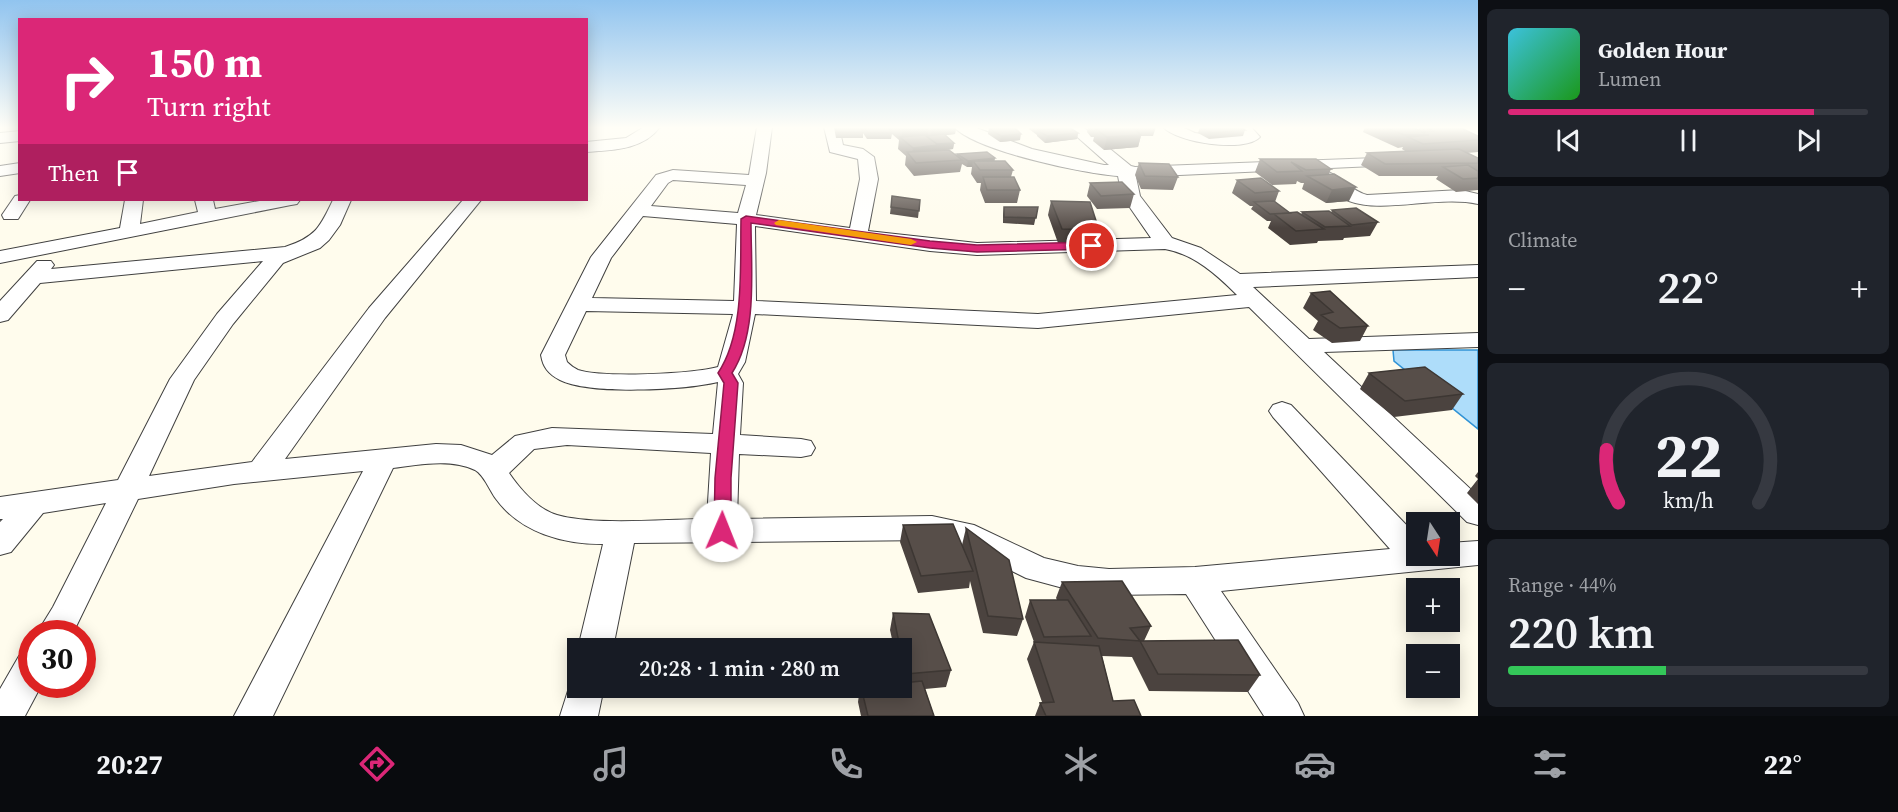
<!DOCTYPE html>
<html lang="en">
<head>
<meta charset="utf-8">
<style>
	body { margin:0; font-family:"Source Serif 4",serif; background:#20242c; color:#f1f3f6; height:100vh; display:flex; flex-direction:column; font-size:22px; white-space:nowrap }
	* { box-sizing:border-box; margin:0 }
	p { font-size:20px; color:#9ea1a6 }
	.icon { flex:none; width:33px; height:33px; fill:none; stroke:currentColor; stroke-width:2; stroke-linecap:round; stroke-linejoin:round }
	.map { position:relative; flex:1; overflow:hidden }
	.drawer { display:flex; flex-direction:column; gap:9px; padding:9px; background:#0d0f14; width:420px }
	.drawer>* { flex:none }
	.guide { position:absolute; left:18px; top:18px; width:570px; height:183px; border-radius:0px; box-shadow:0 3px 15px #0003; background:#db2777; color:#fff; overflow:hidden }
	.needle { width:39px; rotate:168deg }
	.tools { position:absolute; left:1406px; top:512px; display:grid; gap:12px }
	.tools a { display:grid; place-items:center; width:54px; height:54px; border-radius:0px; background:#171b24; box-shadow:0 3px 15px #0003; font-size:30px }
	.speed { position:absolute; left:18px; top:620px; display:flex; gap:12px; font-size:30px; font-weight:700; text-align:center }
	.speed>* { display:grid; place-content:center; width:78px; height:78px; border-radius:50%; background:#171b24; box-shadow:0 3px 15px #0003; line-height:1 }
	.speed .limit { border:9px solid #d22; background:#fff; color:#111 }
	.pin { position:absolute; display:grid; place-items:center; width:51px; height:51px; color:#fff; margin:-26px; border:3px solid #fff; border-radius:50%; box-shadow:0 2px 6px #0007 }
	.me { position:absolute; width:66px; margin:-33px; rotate:1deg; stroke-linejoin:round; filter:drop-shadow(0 0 4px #0008) }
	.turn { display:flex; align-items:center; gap:21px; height:126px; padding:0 30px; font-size:27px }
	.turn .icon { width:78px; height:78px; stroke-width:2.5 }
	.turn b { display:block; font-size:42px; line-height:51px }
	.then { display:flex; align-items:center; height:57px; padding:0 30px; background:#0003; gap:12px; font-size:22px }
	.big { font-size:45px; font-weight:600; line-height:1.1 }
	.drawer .card { flex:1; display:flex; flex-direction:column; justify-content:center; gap:9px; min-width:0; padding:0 21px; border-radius:9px; background:#20242c }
	.drawer .dial { align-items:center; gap:0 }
	.dial svg { height:156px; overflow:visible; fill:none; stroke:#363941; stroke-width:7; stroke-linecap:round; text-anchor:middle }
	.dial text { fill:#f1f3f6; stroke:none }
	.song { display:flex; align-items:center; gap:18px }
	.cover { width:72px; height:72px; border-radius:9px; background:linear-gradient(135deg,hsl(190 70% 55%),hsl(120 70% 35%)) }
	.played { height:6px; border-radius:3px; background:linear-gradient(90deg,#db2777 85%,#363941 85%) }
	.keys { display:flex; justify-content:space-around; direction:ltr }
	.heat { display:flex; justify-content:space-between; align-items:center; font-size:33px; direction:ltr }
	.charge { height:9px; border-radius:4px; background:linear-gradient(90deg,#34c759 44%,#363941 0) }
	.trip { position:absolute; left:567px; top:638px; width:345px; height:60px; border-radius:0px; background:#171b24; box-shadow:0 3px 15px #0003; font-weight:600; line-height:60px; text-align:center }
	.menu { display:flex; height:96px; justify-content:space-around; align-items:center; background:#090b0e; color:#9ea1a6 }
	.menu .icon { width:42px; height:42px }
	.menu .on { color:#db2777 }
	.menu b { font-size:27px; color:#f1f3f6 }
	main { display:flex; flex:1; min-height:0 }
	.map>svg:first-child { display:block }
	.water { fill:#aeddfa; stroke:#3093d6; stroke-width:1.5 }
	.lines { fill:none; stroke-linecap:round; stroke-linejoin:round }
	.minor-casing { stroke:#404040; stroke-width:2 }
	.minor { fill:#fff; fill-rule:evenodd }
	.wall { fill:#4b433f }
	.shaded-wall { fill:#3d3733 }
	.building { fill:#574e49; stroke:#3d3733; stroke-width:1.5 }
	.route { fill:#db2777; stroke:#8e194d; stroke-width:1.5 }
	.slow { fill:#f59e0b }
</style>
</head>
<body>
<main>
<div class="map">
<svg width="1478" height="716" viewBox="0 0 1478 716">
	<rect width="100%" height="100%" fill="#fffced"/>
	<path class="water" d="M1393,350H1478V429L1394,361Z"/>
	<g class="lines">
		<g class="minor-casing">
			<path id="minor" d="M644,127H660C643,150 613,150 586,152V142L626,138Z
				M757,127H772L766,173L756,215L850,228L860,179L858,159L830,152L824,127H839L843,145L863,149L874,157L878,179L868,231L977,243L1151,238L1122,196L1118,176C1085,174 976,151 954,127H974L1032,149L1104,165H1109L1066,127H1083L1131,166L1135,167L1402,157L1404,160L1402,163L1396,165L1136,177L1140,196L1172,238L1201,248L1240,274L1478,265V277L1253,287L1309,339L1478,333V347L1324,352L1478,496V525L1467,522L1249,307L1038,328L755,314L745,362L738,374L743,383L740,435L801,439L811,441L815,448L811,455L801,457L739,454L737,519L932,516L974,525L1044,558L1078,566L1109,569L1195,567L1390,549L1273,417L1269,411L1273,405L1282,402L1291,405L1416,535V555H1449V543L1478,541V565L1221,591L1298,703L1304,716H1264L1186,594L1109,595L1078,592L1026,578L957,544L932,540L634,543L613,648H578L603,544C563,544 521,533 496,499C490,491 484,475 475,470C450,458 418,465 393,468L273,716H234L363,471L234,484L138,499L73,633H37L53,607L106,503L43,513L11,552L0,555V522L3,519H0V497L118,480L170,379L217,314L263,261L40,283L8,320L0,322V301L37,261H51L54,265L51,269L285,247C316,237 320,227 333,200H351L340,225L329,240L320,248L283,263L233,324L194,380L149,476L252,462L369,308L463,200H481L385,318L285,459L436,444L461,445L492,455L515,436L552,428L713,434L718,382C684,390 590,395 560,380C548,374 543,367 541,355L591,257L656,175L673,170L749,175ZM673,180L746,185L738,213L651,206L668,183ZM643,216L737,224L734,301L592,298L611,258ZM755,226L930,251L977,255L1165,249C1194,254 1217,275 1237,295L1038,314L756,301ZM586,311L733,314L718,367C693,374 602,378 578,370C574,368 570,365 567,362L565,355ZM567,445L711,453L707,519C665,519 596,526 557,515C537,509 520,489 509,473L534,449Z
				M1163,127H1182L1195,133L1210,135L1240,134L1235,127H1251L1260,137C1245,153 1178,143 1163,127Z
				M20,131V141L0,143V133Z
				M20,163V173L0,176V166Z
				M1325,171C1341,175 1351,191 1367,195L1461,190L1478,194V204C1439,195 1383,214 1349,201C1339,197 1328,186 1319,180L1317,176L1319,172Z
				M20,195V200H30L18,219H4L2,215L15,196Z
				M125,200H143L140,224L198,212L195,200H213L215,209L265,200H300L297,204L291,205L0,263V251L120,228Z
				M32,651V684H42L25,716H0V689L19,656Z
				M578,673V687H604L598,716H560L573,675Z"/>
		</g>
		<use href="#minor" class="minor"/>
	</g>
	<path class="wall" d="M834,127H888L889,129V127H956L955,134L945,135L954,143L953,149L937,151L957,156V154L994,161L1013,170L1011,177L1020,190L1017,203H985L980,190L981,183H977L971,174L972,167H967L962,164L960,172L914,176L905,165L906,156L898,149L899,140L892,134L891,139H867L863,133V138H836Z
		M1030,127H1068L1078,133L1077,139L1045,143L1037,136V135L1029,129Z
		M1088,127H1156L1153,136H1141L1138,147L1104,150L1093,141L1094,137H1091L1087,132Z
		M1200,127H1240L1245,130L1243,136L1209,139L1198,133Z
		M1365,127H1412L1418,130L1420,127H1459L1478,136V152L1467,153L1478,158V190L1456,192L1436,179L1438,176H1379L1361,165L1367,153L1405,151L1402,149L1403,147L1398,148L1363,132Z
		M989,128L1020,140L1000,142L988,134Z
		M1260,159L1331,169L1329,174L1349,201L1326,203L1302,189L1304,183H1301L1297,181L1296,184L1272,185L1255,172Z
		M1139,163L1178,177L1173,190L1141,189L1135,175Z
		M1237,180L1279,191L1275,202L1290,213L1301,215L1302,212L1331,213L1332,210L1378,222L1370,236L1344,238L1343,240L1318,241L1317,243L1290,245L1268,228L1271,221H1267L1251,209L1253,206H1250L1232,193Z
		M1090,183L1134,194L1130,208L1097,209L1087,196Z
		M892,196L920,200L918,218L890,214Z
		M1051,201L1099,230L1095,244L1058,243L1048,215Z
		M1004,207H1038L1034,225L1003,223V214Z
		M1311,293L1368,326L1360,341L1332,343L1313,330L1318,321L1303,308Z
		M1369,373L1463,394L1452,410L1394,417L1360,389Z
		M1478,472V504L1467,493L1478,479L1475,476Z
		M903,525L962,545L966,528L1023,619L1017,636L983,633L970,581L969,588L918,593L900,542Z
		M1062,582L1151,626L1144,641L1260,675L1248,692L1149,691L1132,657L1139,643L1132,657L1102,656L1113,701L1141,716H1035L1040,703L1042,702L1027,659L1034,642L1025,617L1030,600H1057L1056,598Z
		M893,613L951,670L946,687L925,689L934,716H861L858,702L860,687H902V648H894L890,630Z"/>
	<path class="shaded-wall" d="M929,127L927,139H901L903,130Z
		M932,127H956L955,134L931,137Z
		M1078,133L1077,139L1045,143L1047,136Z
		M1021,134L1020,140L1000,142L1001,136Z
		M1141,135L1138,147L1104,150L1107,137Z
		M954,143L953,149L937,151L912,158L913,148L933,145Z
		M995,158L994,165L973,161L972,167H967L968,161Z
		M1356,187L1349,201L1326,203L1332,190Z"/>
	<path class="building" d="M836,127H861L863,132H837Z
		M864,127H888L892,133H868Z
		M900,127H929L903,130Z
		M1014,127L1021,134L1001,136L989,128Z
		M1090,127H1114L1115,128L1096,129L1095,131H1092Z
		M1119,127H1132L1141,135L1107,137L1096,129Z
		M1201,127H1240L1245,130L1211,133Z
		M1386,127H1412L1425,133L1421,132L1436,131L1426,128L1459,127L1478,136V140L1423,144L1408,137L1429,135H1404Z
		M1070,128L1078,133L1047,136L1038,130Z
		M944,134L954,143L937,144L926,136Z
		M925,135L938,145L913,148L900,137Z
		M1459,149L1478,158V163L1385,164L1367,153Z
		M949,150L962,160L916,163L907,152Z
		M987,152L995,158L968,161L957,154Z
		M1260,159H1316L1331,169L1306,170L1291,162L1302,171L1277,172Z
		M973,161H1005L1013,170H980Z
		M1139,163L1169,164L1178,177L1145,176Z
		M1468,165L1478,171V178L1463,179L1443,167Z
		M1334,174L1356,187L1332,190L1307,176Z
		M983,177H1014L1020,190H987Z
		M1261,178L1279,191L1255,193L1237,180Z
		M1122,182L1134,194L1101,196L1090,183Z
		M892,196L920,200L919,211L891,207Z
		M1051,201L1090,202L1099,230L1062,229Z
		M1274,201L1290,213L1270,214L1254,202Z
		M1004,207H1038L1036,218L1004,217Z
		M1356,208L1378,222L1352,225L1332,210Z
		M1329,211L1350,226L1325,227L1302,212Z
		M1297,212L1324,229L1296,231L1274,214Z
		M1330,291L1368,326L1340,328L1321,315L1333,312L1311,293Z
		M1425,367L1463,394L1405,401L1369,373Z
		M953,524L973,571L921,576L903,525Z
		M966,528L1009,560L1023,619L988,616Z
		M1122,581L1151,626L1130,628L1140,641L1098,638L1062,582Z
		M1030,600H1068L1091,636L1044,637Z
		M893,613L929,614L951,670L906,674L902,653V648H900Z
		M1238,640L1260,675L1158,674L1140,641Z
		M1034,642L1099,646L1113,701L1134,700L1141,716H1046L1040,703L1054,702Z
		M922,681L934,716H868L861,687H902V683Z"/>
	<linearGradient id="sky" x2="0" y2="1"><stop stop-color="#91c4ef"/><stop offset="0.56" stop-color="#fffef7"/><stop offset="1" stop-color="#fffef7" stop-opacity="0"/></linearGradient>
	<rect width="1478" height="228" fill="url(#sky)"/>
	<path class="route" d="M746,216L930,241L977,245L1092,242L1098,246L1092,249L977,252L930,248L751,223C751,269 758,333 732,373L738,383L731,478V531L729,535L722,537L716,535L714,531L715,478L724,383L718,373C745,333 740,267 741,219Z"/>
	<path class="slow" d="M779,220L911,239L917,242L911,245L776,225L774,223Z"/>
</svg>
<div class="tools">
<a><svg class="needle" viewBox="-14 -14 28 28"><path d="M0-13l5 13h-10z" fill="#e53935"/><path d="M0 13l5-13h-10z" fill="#9ea1a6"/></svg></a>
<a>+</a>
<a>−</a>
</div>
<div class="speed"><div class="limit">30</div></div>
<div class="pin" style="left:1092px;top:246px;background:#d93025"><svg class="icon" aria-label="arrive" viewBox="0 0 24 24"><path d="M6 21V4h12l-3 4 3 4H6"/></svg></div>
<svg class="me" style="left:722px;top:531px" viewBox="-20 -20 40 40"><circle r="19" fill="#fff"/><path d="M0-13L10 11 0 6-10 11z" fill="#db2777"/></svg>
<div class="trip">20:28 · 1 min · 280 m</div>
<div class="guide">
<div class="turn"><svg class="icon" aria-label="right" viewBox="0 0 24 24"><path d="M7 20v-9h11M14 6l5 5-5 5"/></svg><div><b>150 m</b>Turn right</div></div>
<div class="then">Then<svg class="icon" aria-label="arrive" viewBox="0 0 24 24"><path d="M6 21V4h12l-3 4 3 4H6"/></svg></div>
</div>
</div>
<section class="drawer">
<div class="card">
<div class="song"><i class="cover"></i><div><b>Golden Hour</b><p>Lumen</p></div></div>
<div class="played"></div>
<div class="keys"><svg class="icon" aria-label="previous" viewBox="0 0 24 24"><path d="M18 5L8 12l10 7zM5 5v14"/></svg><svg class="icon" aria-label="pause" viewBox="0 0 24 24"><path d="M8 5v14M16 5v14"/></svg><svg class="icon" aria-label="next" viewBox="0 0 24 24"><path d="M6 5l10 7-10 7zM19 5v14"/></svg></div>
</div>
<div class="card"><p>Climate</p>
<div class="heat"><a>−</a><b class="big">22°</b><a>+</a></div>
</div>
<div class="card dial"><svg viewBox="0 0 100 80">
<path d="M14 69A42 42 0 1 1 86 69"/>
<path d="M14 69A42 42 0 0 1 8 42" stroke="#db2777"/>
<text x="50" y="56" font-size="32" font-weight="700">22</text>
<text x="50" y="72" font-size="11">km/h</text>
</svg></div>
<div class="card"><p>Range · 44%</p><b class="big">220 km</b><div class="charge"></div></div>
</section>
</main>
<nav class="menu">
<b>20:27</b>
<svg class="icon on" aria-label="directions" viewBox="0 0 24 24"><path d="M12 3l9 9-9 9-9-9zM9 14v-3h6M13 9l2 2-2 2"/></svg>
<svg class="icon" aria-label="music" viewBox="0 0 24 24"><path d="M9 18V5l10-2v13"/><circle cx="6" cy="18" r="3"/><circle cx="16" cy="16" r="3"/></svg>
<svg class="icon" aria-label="phone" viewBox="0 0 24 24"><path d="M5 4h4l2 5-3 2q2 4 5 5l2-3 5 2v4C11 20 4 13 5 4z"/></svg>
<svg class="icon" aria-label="climate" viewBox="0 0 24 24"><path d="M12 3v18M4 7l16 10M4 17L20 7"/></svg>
<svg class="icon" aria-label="car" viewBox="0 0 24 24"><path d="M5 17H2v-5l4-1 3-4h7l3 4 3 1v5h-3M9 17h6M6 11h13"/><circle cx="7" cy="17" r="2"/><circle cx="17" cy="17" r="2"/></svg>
<svg class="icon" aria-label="filters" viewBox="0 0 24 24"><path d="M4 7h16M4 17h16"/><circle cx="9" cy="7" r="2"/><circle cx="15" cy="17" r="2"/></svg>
<b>22°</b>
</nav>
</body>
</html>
